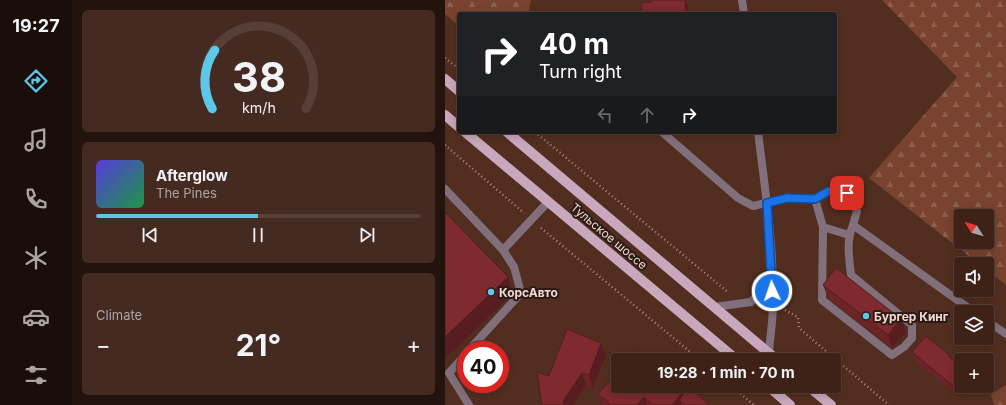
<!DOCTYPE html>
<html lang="en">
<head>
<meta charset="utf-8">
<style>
	body { margin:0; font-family:Inter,sans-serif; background:#452a21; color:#f1f3f6; height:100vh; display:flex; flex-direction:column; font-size:15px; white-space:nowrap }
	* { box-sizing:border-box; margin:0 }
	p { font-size:13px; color:#ada4a2 }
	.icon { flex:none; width:22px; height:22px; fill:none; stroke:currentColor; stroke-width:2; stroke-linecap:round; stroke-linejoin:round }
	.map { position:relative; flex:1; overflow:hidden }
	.drawer { display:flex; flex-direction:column; gap:10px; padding:10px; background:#22130d; width:373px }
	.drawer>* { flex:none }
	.hud { position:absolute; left:12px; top:12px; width:380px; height:122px; border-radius:4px; box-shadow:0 2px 10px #0003,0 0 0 1px #573f37; background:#202124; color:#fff; overflow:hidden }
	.needle { width:26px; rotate:307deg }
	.controls { position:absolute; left:509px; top:209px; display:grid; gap:8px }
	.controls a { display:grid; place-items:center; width:40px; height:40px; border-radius:4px; background:#3e2218; box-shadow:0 2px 10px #0003,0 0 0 1px #573f37; font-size:20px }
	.speed { position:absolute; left:12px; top:341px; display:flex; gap:8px; font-size:20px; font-weight:700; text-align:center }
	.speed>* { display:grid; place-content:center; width:52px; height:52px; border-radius:50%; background:#3e2218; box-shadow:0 2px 10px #0003,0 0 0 1px #573f37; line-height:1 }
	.speed .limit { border:6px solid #d22; background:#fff; color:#111 }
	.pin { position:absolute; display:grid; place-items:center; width:34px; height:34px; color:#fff; margin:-17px; border-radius:8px; box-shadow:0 2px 6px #0006 }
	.me { position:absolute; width:44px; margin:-22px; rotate:357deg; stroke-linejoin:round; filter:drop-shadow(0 0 3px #0008) }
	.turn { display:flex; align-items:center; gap:14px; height:84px; padding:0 16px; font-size:18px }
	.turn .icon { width:52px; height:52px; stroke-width:2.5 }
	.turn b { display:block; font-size:28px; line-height:34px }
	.lanes { display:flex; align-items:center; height:38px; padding:0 16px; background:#0003; justify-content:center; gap:20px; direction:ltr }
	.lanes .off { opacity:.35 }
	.big { font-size:30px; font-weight:700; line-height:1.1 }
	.drawer .widget { flex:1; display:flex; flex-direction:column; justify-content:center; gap:6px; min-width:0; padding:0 14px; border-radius:6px; background:#452a21 }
	.drawer .dial { align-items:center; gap:0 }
	.dial svg { height:104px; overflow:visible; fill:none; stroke:#573f37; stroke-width:7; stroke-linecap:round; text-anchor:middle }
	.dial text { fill:#f1f3f6; stroke:none }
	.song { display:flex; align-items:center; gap:12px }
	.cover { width:48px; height:48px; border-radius:6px; background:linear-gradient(135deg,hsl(250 70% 55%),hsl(140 70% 35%)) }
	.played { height:4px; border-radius:2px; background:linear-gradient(90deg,#5cc7e8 50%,#573f37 50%) }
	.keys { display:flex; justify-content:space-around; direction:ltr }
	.heat { display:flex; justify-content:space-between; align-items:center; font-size:22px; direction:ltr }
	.trip { position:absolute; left:166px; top:353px; width:230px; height:40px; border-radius:4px; background:#3e2218; box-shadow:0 2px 10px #0003,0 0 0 1px #573f37; font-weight:700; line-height:40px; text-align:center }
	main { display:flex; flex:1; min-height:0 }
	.menu { display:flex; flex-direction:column; width:72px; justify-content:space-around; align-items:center; background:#190e0a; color:#ada4a2 }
	.menu .icon { width:28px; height:28px }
	.menu .on { color:#5cc7e8 }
	.menu b { font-size:18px; color:#f1f3f6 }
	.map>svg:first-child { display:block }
	.forest { fill:url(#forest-firs); fill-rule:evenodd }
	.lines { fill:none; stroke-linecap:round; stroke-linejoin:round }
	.path { stroke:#a78a7f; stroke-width:2.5; stroke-dasharray:1 3; stroke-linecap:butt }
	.service { stroke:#81707b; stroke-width:8 }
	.tertiary { stroke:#81707b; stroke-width:8 }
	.primary { stroke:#c9a7bc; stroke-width:10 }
	.wall { fill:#6c2428 }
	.shaded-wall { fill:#581d20 }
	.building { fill:#7e2a2e; stroke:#581d20 }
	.route-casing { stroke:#114b97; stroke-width:10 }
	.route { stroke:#1a73e8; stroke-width:7 }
	.poi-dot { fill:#5cc7e8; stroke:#2c1b15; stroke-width:1.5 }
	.labels { text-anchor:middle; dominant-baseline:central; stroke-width:4; stroke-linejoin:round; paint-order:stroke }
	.street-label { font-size:12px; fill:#f1d9d1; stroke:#2c1b15 }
	.poi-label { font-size:12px; font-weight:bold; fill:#f1d9d1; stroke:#2c1b15; text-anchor:start }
</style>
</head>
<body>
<main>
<nav class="menu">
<b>19:27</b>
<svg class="icon on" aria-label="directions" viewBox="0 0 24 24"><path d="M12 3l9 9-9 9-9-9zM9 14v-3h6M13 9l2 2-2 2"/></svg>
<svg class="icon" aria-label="music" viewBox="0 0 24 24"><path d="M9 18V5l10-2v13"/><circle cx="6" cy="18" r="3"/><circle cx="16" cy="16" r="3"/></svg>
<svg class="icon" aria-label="phone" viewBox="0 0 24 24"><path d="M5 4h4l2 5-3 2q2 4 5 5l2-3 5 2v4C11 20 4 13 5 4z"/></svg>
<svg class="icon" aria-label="climate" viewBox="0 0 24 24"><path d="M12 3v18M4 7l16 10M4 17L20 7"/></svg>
<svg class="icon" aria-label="car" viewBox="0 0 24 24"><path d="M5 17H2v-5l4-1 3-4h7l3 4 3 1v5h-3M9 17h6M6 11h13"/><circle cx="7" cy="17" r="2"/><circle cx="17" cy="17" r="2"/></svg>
<svg class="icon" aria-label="filters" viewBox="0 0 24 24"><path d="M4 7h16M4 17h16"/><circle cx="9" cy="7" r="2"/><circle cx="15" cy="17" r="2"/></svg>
</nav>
<section class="drawer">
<div class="widget dial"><svg viewBox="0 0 100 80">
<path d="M14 69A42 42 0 1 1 86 69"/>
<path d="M14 69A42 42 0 0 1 16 24" stroke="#5cc7e8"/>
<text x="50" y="56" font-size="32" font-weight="700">38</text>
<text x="50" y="72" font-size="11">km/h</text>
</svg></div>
<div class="widget">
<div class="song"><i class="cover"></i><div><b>Afterglow</b><p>The Pines</p></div></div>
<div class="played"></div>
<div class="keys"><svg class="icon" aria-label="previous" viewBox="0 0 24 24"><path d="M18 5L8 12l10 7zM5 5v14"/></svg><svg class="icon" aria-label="pause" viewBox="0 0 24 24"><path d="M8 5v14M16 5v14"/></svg><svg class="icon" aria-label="next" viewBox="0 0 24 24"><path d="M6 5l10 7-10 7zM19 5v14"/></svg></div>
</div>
<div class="widget"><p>Climate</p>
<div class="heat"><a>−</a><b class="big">21°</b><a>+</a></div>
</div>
</section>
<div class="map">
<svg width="561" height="405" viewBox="0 0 561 405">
	<defs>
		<pattern id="forest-firs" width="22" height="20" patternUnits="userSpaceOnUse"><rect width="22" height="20" fill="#79432f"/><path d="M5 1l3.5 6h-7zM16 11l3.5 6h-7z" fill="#8c5e4c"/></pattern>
	</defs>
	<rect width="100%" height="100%" fill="#522e20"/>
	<path class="forest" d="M0,0H86L83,14H14V26L0,14Z
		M437,0H561V285L542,270V264H534L424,178L512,77ZM516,216H542V242H516Z
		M561,385V405H549L546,394Z"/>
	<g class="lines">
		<path class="path" d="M0,58L14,69
			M90,132L284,293
			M0,145L79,213
			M96,228L255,360
			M340,310L353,317L354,328L444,405
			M286,386L309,405"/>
		<path class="service" d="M217,132L293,198L308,206L342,198L370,199L384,191L401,193L412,211L408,225L529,312
			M0,189L58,250L103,202
			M370,199L378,227L377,300L447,355L459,347L467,338V325L406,275C404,258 401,241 408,225
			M378,227L404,235
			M542,321L561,334
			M24,350L76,293L69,267L58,250
			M21,354L4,373L24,405"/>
		<path class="tertiary" d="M297,0L299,14
			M313,132C320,189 329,247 328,304C328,320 325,337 324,353
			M269,307L306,302L327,278"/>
		<path class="primary" d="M0,79L14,91
			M0,115L14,127
			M20,132L292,360
			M62,132L332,360
			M323,386L345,405
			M363,386L386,405"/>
	</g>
	<path class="wall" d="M378,285L456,319L461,332L447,348L383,298Z
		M467,352L506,359L516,386H523L517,393L510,394L470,361Z
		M161,355L148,388L141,385L104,376Z
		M153,394H239L264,405H157Z"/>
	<path class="shaded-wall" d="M240,0L243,7V14H241Z
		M63,277L68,293L0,359V337Z
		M456,319L461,332L447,348L443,335Z
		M156,343L161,355L148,388L144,375Z
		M137,373L141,385L128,405H119L118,401Z
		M516,381V386H523L517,393L514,384Z
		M238,392L243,405L234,400L236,405H227Z
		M199,397L202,405H192Z"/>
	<path class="building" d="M206,0H240L241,14H198L196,3L206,2Z
		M0,212L63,277L0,337Z
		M391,268L456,319L443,335L378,285Z
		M122,329L156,343L144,375L137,373L118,401L119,405H97L92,372L104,376Z
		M481,336L505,356L504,357L516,367V381L514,384L507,385L467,352Z
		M192,351L202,360H184Z
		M173,372V386H231L238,392L227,405H208L199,397L192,405H166L153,394Z
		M244,387L264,405H240L234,400Z"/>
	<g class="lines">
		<g class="route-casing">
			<path id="route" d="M327,291L322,203L342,198L370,199L384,191L402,193"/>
		</g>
		<use href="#route" class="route"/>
	</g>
	<g class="poi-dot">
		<circle cx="46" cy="292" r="4"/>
		<circle cx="421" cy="316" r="4"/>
	</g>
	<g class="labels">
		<g class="street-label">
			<text transform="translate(164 236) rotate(40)">Тульское шоссе</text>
		</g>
		<g class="poi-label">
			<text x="54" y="292">КорсАвто</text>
			<text x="429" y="316">Бургер Кинг</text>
		</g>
	</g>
</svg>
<div class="controls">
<a><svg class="needle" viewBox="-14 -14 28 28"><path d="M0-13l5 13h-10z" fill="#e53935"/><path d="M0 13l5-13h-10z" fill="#ada4a2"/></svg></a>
<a><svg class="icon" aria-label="sound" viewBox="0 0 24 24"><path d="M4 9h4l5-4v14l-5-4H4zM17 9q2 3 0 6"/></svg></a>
<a><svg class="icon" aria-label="layers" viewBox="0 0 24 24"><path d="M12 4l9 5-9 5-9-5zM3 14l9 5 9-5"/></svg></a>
<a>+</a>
</div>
<div class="speed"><div class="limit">40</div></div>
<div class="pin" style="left:402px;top:193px;background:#d93025"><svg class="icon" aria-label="arrive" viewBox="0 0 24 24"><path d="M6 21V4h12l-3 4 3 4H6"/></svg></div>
<svg class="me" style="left:327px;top:291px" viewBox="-20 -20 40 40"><circle r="17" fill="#1a73e8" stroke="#fff" stroke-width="3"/><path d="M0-11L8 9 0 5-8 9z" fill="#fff"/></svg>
<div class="trip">19:28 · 1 min · 70 m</div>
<div class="hud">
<div class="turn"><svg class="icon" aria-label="right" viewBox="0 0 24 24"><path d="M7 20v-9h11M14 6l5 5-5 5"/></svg><div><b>40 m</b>Turn right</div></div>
<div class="lanes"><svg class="icon off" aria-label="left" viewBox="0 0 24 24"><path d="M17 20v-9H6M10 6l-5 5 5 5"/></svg><svg class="icon off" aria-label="ahead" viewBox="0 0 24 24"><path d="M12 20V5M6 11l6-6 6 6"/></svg><svg class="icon" aria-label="right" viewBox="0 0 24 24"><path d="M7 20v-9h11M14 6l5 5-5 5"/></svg></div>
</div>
</div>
</main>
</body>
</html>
